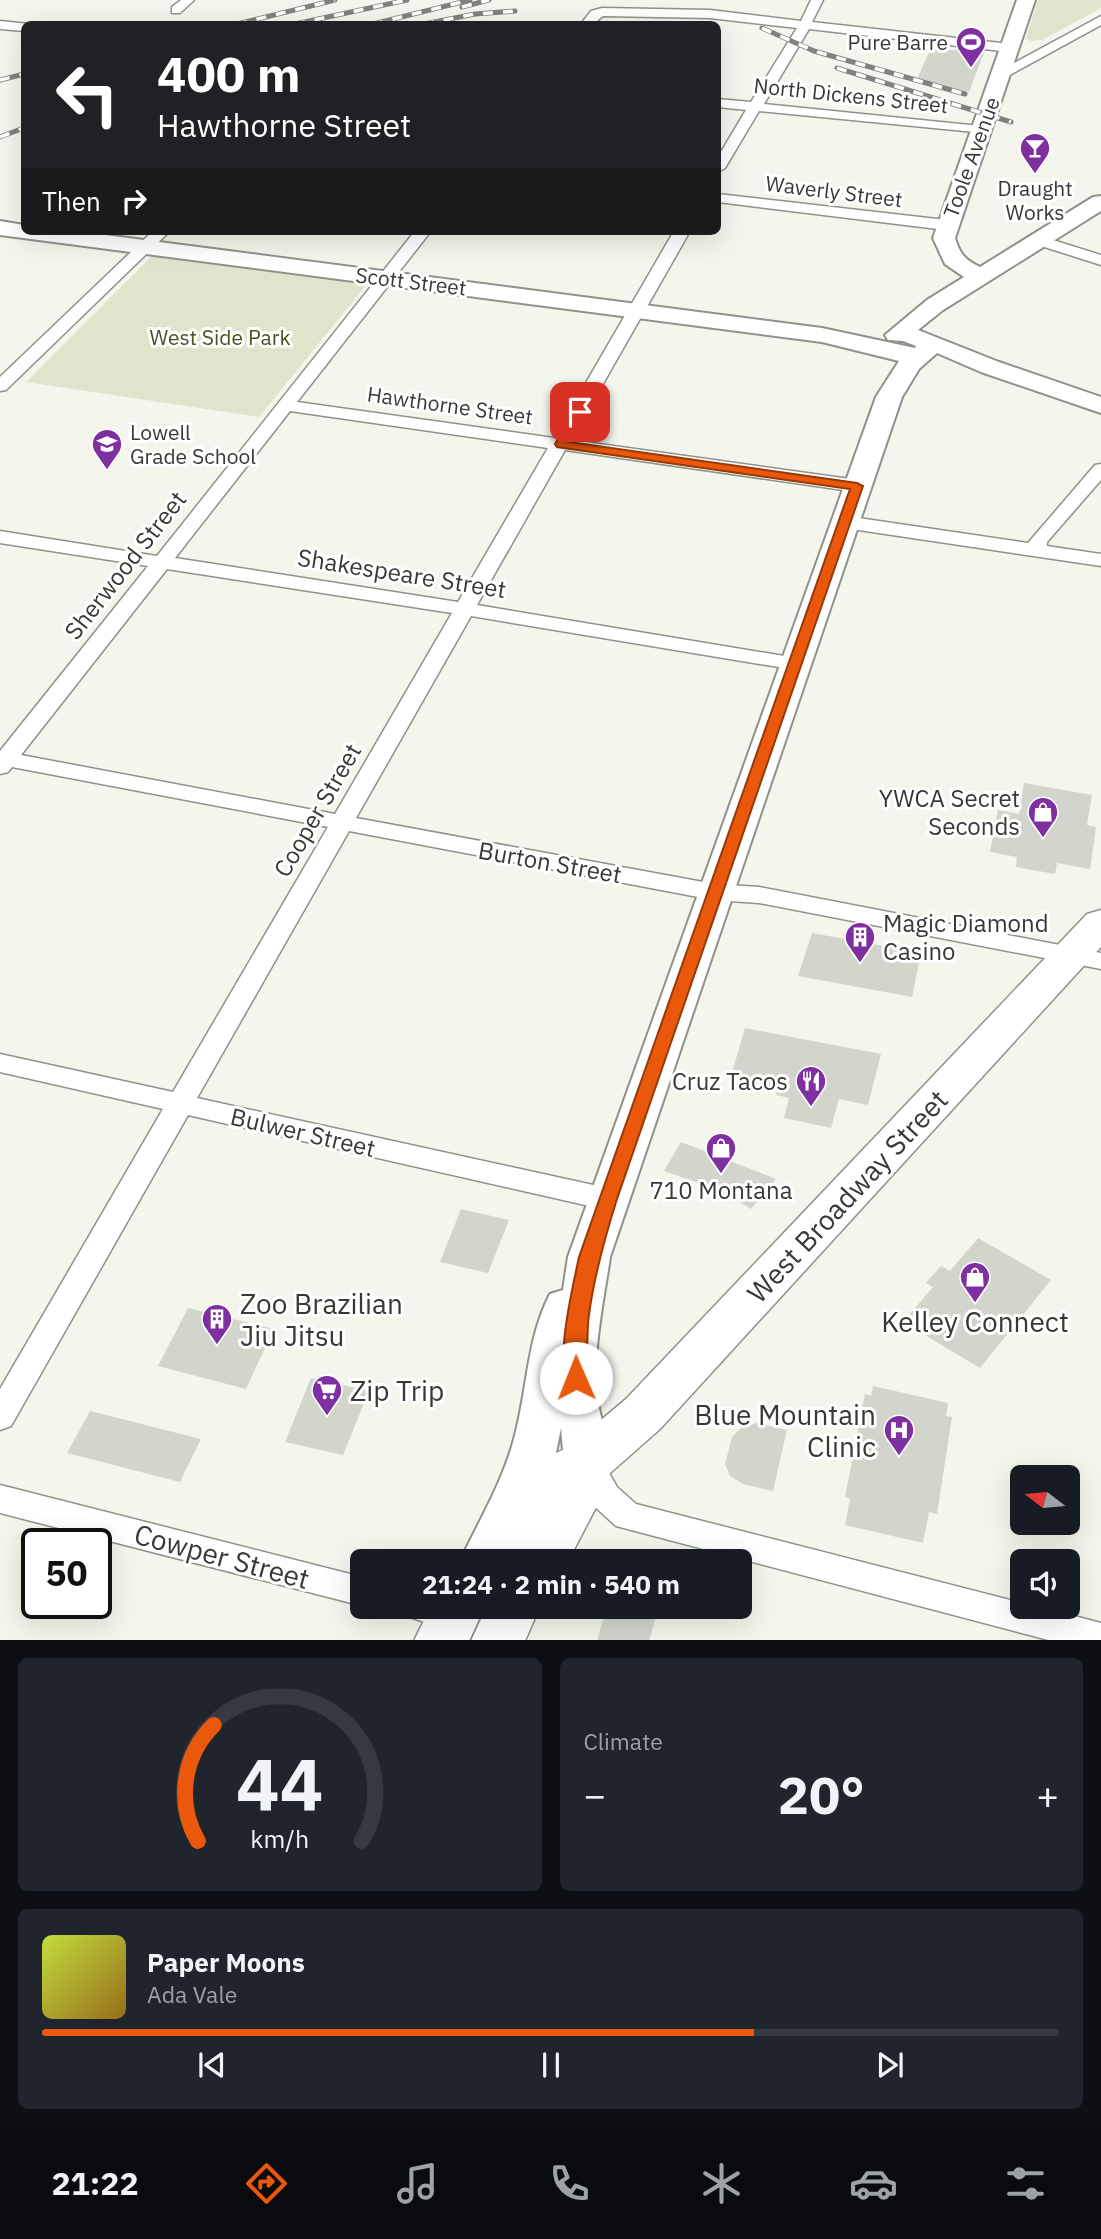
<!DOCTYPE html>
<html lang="en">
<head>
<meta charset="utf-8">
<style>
	body { margin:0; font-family:"IBM Plex Sans",sans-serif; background:#20242c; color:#f1f3f6; height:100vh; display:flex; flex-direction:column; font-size:26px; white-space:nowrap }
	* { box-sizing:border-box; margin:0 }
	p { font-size:23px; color:#9ea1a6 }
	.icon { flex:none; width:38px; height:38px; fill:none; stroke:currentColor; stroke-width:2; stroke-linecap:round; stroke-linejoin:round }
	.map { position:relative; height:1640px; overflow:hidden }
	.panel { display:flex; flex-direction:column; gap:18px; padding:18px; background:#0d0f14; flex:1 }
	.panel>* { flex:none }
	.guide { position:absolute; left:21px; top:21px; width:700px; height:214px; border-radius:10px; box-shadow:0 7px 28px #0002; background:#202124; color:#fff; overflow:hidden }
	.needle { width:46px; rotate:286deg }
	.tools { position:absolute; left:1010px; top:1465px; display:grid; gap:14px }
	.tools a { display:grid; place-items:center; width:70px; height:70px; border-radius:10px; background:#171b24; box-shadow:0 7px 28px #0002; font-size:35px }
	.speed { position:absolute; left:21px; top:1528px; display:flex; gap:14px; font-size:35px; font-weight:700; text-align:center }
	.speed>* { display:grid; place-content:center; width:91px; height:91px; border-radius:50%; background:#171b24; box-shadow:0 7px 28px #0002; line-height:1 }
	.speed .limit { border:4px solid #111; border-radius:10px; background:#fff; color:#111 }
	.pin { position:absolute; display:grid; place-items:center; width:60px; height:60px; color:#fff; margin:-30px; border-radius:14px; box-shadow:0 4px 10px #0006 }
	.me { position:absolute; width:77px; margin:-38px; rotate:359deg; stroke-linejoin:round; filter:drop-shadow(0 0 5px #0008) }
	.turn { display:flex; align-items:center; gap:24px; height:147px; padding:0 21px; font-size:32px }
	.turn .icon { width:91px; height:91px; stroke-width:2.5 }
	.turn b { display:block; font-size:49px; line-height:60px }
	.then { display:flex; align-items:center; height:66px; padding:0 21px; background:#0003; gap:14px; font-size:26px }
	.big { font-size:52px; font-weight:700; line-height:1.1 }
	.panel .widget { flex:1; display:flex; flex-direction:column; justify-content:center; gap:10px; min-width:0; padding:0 24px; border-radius:10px; background:#20242c }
	.panel .dial { align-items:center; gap:0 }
	.dial svg { height:182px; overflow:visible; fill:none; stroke:#363941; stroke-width:7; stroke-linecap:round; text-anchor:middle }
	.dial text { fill:#f1f3f6; stroke:none }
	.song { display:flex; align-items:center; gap:21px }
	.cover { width:84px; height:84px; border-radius:10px; background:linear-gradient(135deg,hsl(70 70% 55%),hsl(40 70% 35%)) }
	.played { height:7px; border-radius:4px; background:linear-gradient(90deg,#ea580c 70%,#363941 70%) }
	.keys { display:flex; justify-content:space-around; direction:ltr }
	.heat { display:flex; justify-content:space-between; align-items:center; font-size:38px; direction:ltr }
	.panel .tiles { flex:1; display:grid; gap:18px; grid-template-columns:1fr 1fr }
	.widget:last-child { grid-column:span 2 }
	.trip { position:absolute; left:350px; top:1549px; width:402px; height:70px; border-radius:10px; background:#171b24; box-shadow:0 7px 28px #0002; font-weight:700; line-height:70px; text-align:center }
	.menu { display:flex; height:112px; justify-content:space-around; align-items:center; background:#090b0e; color:#9ea1a6 }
	.menu .icon { width:49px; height:49px }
	.menu .on { color:#ea580c }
	.menu b { font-size:32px; color:#f1f3f6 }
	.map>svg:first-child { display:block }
	.green { fill:#dfe5cc }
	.building { fill:#d2d5cc }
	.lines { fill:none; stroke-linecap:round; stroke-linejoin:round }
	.street-casing { stroke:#8f928a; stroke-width:3 }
	.secondary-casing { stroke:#8f928a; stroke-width:4 }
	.primary-casing { stroke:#8f928a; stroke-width:3 }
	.street { fill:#fff; fill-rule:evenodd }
	.secondary { fill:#fff; fill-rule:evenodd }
	.primary { fill:#fff; fill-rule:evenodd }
	.rail-casing { stroke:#81827c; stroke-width:5 }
	.rail { stroke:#fff; stroke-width:3.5; stroke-dasharray:10; stroke-linecap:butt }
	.route { fill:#ea580c; stroke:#983908; stroke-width:2 }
	.labels { text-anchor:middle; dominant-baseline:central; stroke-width:6; stroke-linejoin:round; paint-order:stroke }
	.far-poi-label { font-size:21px; fill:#383935; stroke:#fff; text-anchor:end }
	.far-street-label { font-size:21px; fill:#383935; stroke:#fff }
	.far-park-label { font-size:21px; fill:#475121; stroke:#fff }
	.street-label { font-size:24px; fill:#383935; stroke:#fff }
	.poi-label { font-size:24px; fill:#383935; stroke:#fff; text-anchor:end }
	.near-street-label { font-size:28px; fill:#383935; stroke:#fff }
	.near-poi-label { font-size:28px; fill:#383935; stroke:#fff; text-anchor:start }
</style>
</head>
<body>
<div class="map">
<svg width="1101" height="1641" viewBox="0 0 1101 1641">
	<rect width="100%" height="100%" fill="#f4f6ed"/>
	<path class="green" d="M1038,0H1101V8L1042,40L1030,41L1026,38Z
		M153,255L368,283L259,417L26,382Z"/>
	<path class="building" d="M931,48L984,53L969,92L917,79Z
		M1024,783L1092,795L1087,825L1096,827L1090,869L1057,863L1055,874L1016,867L1017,857L990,852L998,810L1019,814Z
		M812,933L921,953L912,997L798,976Z
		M745,1028L881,1054L868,1105L839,1099L831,1128L784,1118L789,1098L776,1095L779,1087L731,1076Z
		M681,1142L776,1179L751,1209L722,1191L664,1171Z
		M461,1209L509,1220L488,1273L440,1262Z
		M978,1238L1051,1280L980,1368L903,1322L933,1287L926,1283L941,1266L950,1271Z
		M188,1308L274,1329L246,1389L158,1366Z
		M311,1378L369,1391L343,1455L285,1442Z
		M873,1386L948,1403L946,1416L952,1417L937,1514L929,1512L923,1543L845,1525L850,1498L845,1497L865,1394L871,1396Z
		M90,1411L201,1439L180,1482L67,1453Z
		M757,1423L787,1430L773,1491L743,1484L730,1476L725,1464L732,1437L742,1427Z
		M607,1606H659L649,1641H597Z"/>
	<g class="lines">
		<g class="street-casing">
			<path id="street" d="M181,0H194L180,13H172V7Z
				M811,0H823L812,22L1010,44L1016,48L1010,52L809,29L764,104L980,126L987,130L985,133L759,111L725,168L718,172V157L746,110L718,107V99L751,102L797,28L710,18L603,16L593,24H581L591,11L602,8L710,10L801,21Z
				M1101,16V25L1006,77L1001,78L994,74Z
				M0,21L29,24H24V31L0,29Z
				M718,194L946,220L954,225L946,230L718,202Z
				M153,231H170L6,390L0,391V377Z
				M415,231H431L297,402L554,438L674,231H690L571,440L857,480L866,486L857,492L565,450L477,605L796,658L803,660L806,664L803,668L796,670L471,616L356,818L714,884L759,887L1101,953V969L759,903L714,900L349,831L197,1098L607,1188L617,1192L621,1199L617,1206L607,1210L188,1115L11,1426L0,1430V1389L163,1109L0,1072V1054L173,1092L328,827L12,767L8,772L0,774V751L148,566L0,543V531L157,556ZM290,411L548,448L458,602L175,558ZM167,569L452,613L335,814L21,755Z
				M1040,236L1101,255V265L1035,244L1032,241L1035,238Z
				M1101,464V480L1047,542V546L1101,554V566L845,528L836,522L845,516L1028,543L1095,465Z
				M589,1453L600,1457L617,1487L636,1504L1022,1603V1606H1037L1101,1623V1641H1052L616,1526L595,1507L573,1466L578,1457Z
				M0,1485L362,1577L363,1606L0,1513Z
				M405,1606H466L470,1616L466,1627L454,1631L409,1617Z"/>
		</g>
		<g class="secondary-casing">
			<path id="secondary" d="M1017,0H1035L955,238C960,254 965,260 980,267L1093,197L1101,196V211L943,310L918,330L999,362L1101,397V413L981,372L937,353L919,369L902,397L610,1257C603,1306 590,1359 599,1408C604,1435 616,1448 603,1476L587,1481L571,1476L564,1462L561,1428L556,1453L508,1561H460C479,1521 503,1481 514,1439C528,1389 526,1341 550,1294L563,1290L568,1257L876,397L899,361L822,342L0,235V221L24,225V231H74L822,328L915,348L916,346L903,341L888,340L885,335L927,300L964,277L945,264L933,238Z"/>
		</g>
		<g class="primary-casing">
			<path id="primary" d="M1101,910V947L660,1429L609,1474L603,1494L568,1561H462L470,1545L518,1481L541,1460L569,1447L626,1399L1087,914Z
				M431,1606H485L469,1641H414Z
				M487,1606H540L525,1641H471Z"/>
		</g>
		<use href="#street" class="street"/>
		<use href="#secondary" class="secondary"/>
		<use href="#primary" class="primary"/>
		<g class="rail-casing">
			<path id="rail" d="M462,7L489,0
				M237,24L335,0
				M295,24L407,0
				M373,24L470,0
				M424,24L475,14L515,11
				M762,28L814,51L965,94
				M837,68L1011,122
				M0,80L24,74
				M0,137L24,128"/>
		</g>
		<use href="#rail" class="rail"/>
	</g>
	<path class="route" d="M580,408L586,412L569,442L857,483L863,486L617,1199C605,1237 594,1275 589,1315C586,1331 589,1373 583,1384L576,1387L568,1384C555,1359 573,1286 579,1257L850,489L557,447L555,444L574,412Z"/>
	<defs>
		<g id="stadium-pin" transform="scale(1.575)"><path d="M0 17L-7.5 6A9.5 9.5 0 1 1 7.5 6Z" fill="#7e2fa0" stroke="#fff"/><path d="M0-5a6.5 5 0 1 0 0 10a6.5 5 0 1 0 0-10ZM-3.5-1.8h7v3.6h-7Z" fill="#fff"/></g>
		<g id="bar-pin" transform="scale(1.575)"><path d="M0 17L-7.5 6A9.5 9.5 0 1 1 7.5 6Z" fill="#7e2fa0" stroke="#fff"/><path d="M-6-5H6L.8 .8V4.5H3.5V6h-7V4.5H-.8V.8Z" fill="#fff"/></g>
		<g id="school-pin" transform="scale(1.575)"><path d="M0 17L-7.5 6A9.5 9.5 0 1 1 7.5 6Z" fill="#7e2fa0" stroke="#fff"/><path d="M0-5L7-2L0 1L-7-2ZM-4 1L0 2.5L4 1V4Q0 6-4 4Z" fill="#fff"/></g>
		<g id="shop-pin" transform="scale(1.575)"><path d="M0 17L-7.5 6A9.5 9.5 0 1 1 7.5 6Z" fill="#7e2fa0" stroke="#fff"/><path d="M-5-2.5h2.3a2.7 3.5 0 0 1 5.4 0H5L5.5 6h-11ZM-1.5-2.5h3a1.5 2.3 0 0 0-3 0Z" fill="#fff"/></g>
		<g id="building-pin" transform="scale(1.575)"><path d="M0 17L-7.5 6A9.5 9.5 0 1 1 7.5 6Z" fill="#7e2fa0" stroke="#fff"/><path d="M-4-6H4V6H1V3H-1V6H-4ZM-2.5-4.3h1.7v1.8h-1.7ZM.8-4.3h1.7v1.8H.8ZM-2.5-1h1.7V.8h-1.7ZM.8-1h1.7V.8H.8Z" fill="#fff"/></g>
		<g id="restaurant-pin" transform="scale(1.575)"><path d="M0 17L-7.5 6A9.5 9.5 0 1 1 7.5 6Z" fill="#7e2fa0" stroke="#fff"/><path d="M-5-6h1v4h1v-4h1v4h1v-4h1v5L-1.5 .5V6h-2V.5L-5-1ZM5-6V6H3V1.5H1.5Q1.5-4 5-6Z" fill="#fff"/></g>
		<g id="supermarket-pin" transform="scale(1.575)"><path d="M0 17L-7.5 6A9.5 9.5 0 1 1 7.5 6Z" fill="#7e2fa0" stroke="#fff"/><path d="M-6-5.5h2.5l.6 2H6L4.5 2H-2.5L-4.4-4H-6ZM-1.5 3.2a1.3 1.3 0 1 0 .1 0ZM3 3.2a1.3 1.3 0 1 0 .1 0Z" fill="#fff"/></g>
		<g id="hospital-pin" transform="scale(1.575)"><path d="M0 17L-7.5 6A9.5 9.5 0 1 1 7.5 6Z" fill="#7e2fa0" stroke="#fff"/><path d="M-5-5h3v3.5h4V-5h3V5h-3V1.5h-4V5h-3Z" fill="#fff"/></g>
	</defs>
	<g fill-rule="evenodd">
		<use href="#stadium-pin" x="971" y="42"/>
		<use href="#bar-pin" x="1035" y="148"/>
		<use href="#school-pin" x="107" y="444"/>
		<use href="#shop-pin" x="1043" y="812"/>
		<use href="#building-pin" x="860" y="937"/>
		<use href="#restaurant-pin" x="811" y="1081"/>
		<use href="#shop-pin" x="721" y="1148"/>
		<use href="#shop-pin" x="975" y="1277"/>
		<use href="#building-pin" x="217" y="1319"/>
		<use href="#supermarket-pin" x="327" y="1390"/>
		<use href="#hospital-pin" x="899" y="1430"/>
	</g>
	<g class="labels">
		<g class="far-poi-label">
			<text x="948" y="42">Pure Barre</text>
			<text x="1035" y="188" text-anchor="middle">Draught<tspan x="1035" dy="24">Works</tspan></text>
			<text x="130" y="432" text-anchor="start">Lowell<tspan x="130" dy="24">Grade School</tspan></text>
		</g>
		<g class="far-street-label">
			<text transform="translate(851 95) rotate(6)">North Dickens Street</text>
			<text transform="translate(971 157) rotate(-70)">Toole Avenue</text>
			<text transform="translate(834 191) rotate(7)">Waverly Street</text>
			<text transform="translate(411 281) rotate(7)">Scott Street</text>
			<text transform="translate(450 405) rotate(8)">Hawthorne Street</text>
		</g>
		<g class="far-park-label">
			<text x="220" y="337">West Side Park</text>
		</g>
		<g class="street-label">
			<text transform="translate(125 565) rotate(-52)">Sherwood Street</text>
			<text transform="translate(402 573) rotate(9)">Shakespeare Street</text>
			<text transform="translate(317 810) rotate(-60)">Cooper Street</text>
			<text transform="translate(550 862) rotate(10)">Burton Street</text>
			<text transform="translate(303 1132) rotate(13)">Bulwer Street</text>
		</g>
		<g class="poi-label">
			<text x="1020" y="798">YWCA Secret<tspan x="1020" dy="28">Seconds</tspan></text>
			<text x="883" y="923" text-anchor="start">Magic Diamond<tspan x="883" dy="28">Casino</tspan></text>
			<text x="788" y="1081">Cruz Tacos</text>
			<text x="721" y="1190" text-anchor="middle">710 Montana</text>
		</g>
		<g class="near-street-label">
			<text transform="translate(847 1196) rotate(-47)">West Broadway Street</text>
			<text transform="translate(222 1556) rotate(15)">Cowper Street</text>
		</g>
		<g class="near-poi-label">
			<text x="240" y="1303">Zoo Brazilian<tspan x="240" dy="32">Jiu Jitsu</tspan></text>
			<text x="975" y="1321" text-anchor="middle">Kelley Connect</text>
			<text x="350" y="1390">Zip Trip</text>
			<text x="876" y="1414" text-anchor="end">Blue Mountain<tspan x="876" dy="32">Clinic</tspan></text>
		</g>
	</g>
</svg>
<div class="tools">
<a><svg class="needle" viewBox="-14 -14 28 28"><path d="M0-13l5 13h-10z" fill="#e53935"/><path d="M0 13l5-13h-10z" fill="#9ea1a6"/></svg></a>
<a><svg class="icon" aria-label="sound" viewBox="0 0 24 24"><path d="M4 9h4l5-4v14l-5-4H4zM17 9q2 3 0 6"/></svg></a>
</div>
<div class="speed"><div class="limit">50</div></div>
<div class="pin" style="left:580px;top:412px;background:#d93025"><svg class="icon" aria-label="arrive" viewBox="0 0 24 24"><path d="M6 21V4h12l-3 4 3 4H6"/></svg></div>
<svg class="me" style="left:576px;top:1378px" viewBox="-20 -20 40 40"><circle r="19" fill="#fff"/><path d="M0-13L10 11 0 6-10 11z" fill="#ea580c"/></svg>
<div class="trip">21:24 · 2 min · 540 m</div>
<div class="guide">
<div class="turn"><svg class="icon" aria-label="left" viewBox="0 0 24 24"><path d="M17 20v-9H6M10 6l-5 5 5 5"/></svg><div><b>400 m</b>Hawthorne Street</div></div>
<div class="then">Then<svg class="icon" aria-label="right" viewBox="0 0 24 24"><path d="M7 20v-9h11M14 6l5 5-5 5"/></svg></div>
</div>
</div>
<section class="panel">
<div class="tiles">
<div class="widget dial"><svg viewBox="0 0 100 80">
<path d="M14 69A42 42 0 1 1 86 69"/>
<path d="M14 69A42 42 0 0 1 21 18" stroke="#ea580c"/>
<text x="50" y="56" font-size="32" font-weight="700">44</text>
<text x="50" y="72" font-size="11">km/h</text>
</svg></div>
<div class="widget"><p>Climate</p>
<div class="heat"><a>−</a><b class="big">20°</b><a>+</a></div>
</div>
<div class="widget">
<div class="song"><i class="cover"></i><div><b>Paper Moons</b><p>Ada Vale</p></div></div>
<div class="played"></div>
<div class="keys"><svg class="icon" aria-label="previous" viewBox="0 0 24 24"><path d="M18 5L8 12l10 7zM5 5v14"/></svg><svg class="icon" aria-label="pause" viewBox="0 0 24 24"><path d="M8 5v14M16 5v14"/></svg><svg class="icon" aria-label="next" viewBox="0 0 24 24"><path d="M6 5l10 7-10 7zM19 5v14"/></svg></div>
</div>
</div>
</section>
<nav class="menu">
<b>21:22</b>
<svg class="icon on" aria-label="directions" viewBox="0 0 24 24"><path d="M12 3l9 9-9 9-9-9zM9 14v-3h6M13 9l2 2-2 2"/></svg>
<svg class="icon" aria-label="music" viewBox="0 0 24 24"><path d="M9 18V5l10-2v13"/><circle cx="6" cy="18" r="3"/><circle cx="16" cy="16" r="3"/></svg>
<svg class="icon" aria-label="phone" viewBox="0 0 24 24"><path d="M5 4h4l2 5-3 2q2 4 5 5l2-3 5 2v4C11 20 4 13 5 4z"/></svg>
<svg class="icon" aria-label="climate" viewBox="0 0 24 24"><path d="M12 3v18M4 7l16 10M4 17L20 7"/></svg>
<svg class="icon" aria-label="car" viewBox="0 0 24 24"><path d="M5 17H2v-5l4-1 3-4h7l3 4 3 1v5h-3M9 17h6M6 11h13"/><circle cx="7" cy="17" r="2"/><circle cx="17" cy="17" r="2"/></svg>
<svg class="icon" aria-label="filters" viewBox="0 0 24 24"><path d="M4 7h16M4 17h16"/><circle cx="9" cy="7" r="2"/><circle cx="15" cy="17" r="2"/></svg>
</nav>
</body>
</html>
